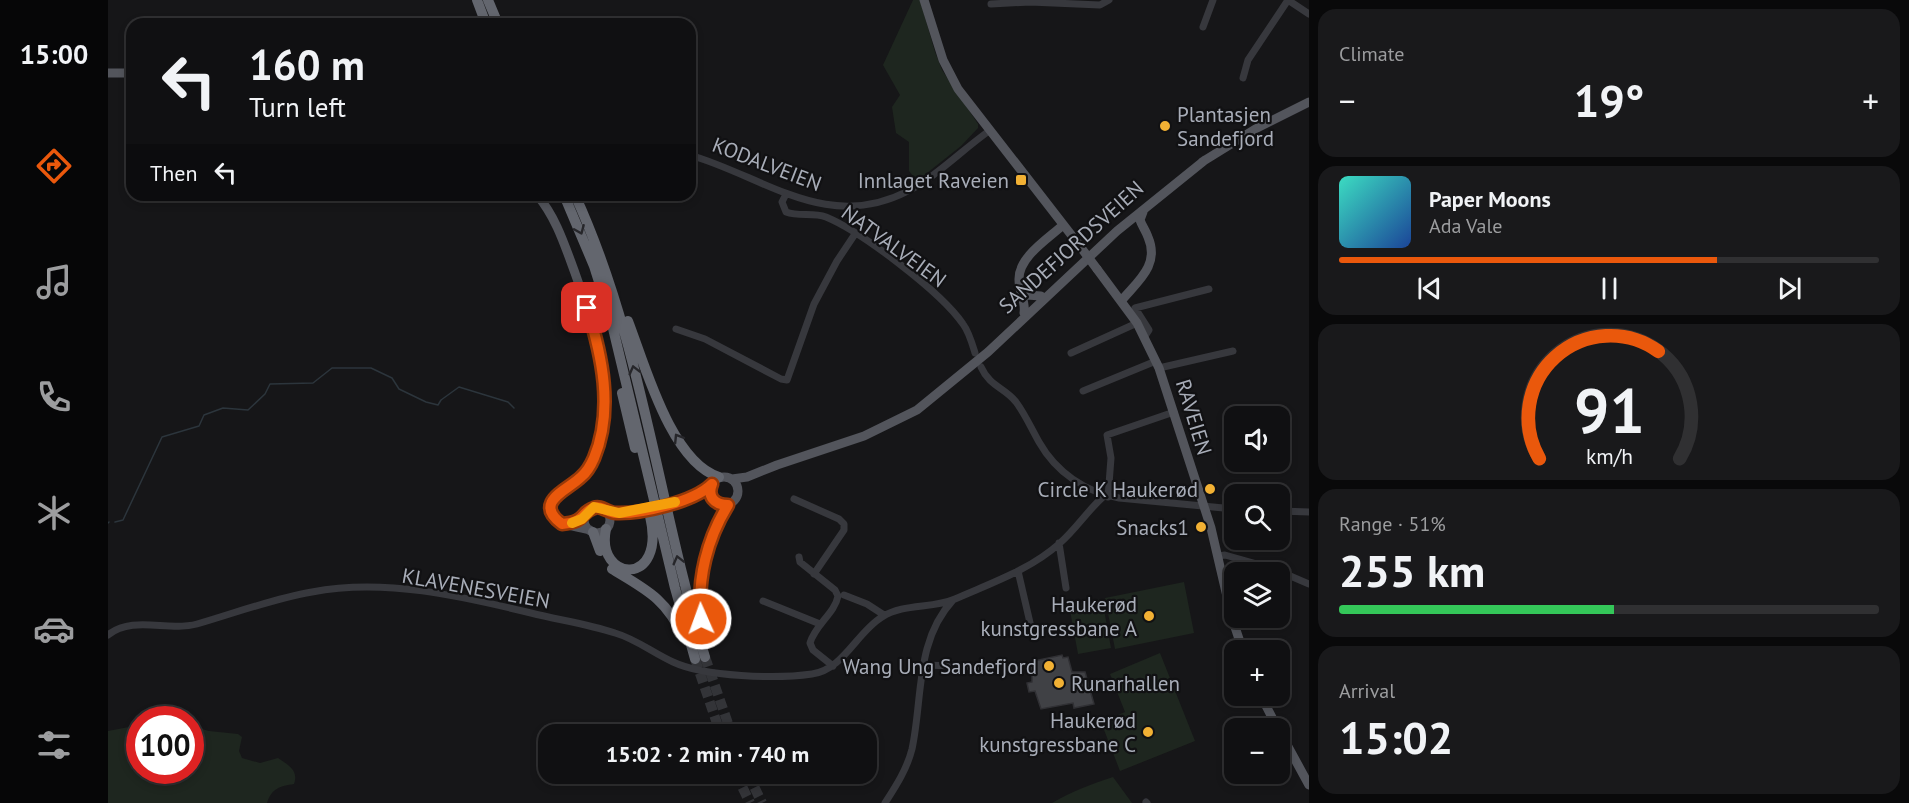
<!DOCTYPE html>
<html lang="en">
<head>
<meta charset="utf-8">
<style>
	body { margin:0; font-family:"PT Sans",sans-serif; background:#19191b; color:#f1f3f6; height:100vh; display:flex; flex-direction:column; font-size:22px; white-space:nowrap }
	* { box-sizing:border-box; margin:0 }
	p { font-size:20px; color:#9c9d9f }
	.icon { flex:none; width:33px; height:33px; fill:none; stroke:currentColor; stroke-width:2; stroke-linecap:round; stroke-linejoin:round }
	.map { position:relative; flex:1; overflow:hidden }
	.details { display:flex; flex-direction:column; gap:9px; padding:9px; background:#09090a; width:600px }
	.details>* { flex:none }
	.hud { position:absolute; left:18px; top:18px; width:570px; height:183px; border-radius:18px; box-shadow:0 3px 9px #0003,0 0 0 2px #303032; background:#101012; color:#f1f3f6; overflow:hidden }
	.controls { position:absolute; left:1116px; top:406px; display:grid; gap:12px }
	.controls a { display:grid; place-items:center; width:66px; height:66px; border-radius:12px; background:#101012; box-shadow:0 3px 9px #0003,0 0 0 2px #303032; font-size:30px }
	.speed { position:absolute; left:18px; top:706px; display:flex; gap:12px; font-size:30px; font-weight:700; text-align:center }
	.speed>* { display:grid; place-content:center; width:78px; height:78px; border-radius:50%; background:#101012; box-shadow:0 3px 9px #0003,0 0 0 2px #303032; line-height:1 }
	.speed .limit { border:9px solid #d22; background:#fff; color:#111 }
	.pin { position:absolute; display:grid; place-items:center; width:51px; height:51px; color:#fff; margin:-26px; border-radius:12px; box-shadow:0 3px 9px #0006 }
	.me { position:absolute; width:66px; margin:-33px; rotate:358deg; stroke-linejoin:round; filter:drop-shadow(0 0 4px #0008) }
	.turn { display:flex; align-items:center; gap:21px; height:126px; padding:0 24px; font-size:27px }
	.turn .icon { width:78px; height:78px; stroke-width:2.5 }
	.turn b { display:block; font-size:42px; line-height:51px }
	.then { display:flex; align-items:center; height:57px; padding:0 24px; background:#0003; gap:12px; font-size:22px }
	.big { font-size:45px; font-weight:600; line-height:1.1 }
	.details .tile { flex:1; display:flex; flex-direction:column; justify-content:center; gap:9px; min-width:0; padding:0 21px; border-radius:18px; background:#19191b }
	.details .dial { align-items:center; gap:0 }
	.dial svg { height:156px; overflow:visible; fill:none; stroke:#303032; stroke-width:7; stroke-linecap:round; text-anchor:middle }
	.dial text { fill:#f1f3f6; stroke:none }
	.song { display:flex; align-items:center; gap:18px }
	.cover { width:72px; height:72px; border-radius:9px; background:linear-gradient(135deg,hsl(170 70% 55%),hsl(220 70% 35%)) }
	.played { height:6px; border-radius:3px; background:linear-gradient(90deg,#ea580c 70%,#303032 70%) }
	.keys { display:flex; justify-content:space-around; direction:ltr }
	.heat { display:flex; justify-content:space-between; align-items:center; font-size:33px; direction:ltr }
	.charge { height:9px; border-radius:4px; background:linear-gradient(90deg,#34c759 51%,#303032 0) }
	.trip { position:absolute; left:430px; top:724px; width:339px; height:60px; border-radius:18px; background:#101012; box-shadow:0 3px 9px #0003,0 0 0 2px #303032; font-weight:600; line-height:60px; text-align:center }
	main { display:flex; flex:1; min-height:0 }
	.menu { display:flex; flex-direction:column; width:108px; justify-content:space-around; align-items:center; background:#060607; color:#9c9d9f }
	.menu .icon { width:42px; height:42px }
	.menu .current { color:#ea580c }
	.menu b { font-size:27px; color:#f1f3f6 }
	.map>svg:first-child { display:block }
	.green { fill:#1e261f }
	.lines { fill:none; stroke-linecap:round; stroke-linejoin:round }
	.stream { stroke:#2c353c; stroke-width:1.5 }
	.building { fill:#404145; stroke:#303034; stroke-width:1.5 }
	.highway-tunnel { stroke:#333438; stroke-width:10; stroke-dasharray:10 5; stroke-linecap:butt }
	.minor { stroke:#37383d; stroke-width:7 }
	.major { stroke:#53555c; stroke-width:9 }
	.highway { stroke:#63666e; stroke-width:10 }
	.major-bridge { stroke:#53555c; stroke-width:9 }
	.oneway { stroke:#26262a }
	.route-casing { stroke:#983908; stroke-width:15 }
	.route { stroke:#ea580c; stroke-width:10 }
	.slow { stroke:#f59e0b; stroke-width:10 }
	.poi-dot { fill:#f2b134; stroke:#111113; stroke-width:2 }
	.labels { text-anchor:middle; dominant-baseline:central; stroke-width:4.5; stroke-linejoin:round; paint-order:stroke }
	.poi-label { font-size:21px; fill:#a8adb8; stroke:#111113; text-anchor:end }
	.street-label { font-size:21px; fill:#a8adb8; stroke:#111113 }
</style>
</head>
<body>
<main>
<nav class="menu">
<b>15:00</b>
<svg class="icon current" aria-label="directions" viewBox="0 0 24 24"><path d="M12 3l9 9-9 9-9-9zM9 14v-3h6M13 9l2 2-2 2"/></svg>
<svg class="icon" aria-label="music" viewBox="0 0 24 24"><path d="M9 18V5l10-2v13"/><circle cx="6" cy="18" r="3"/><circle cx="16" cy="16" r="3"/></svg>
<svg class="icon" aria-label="phone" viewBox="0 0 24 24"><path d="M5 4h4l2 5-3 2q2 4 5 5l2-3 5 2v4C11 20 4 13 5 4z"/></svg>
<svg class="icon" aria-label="climate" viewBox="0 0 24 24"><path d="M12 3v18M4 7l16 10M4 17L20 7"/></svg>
<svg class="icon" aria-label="car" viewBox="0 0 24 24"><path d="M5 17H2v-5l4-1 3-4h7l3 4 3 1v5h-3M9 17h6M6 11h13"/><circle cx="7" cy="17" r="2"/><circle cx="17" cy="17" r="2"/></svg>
<svg class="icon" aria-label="filters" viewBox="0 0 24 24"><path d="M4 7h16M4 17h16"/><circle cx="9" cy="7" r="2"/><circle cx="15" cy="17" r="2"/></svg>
</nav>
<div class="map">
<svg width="1201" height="803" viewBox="0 0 1201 803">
	<rect width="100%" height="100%" fill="#161618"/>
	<path class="green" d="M805,0H812L827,52L834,70L870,124V128L853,146L809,181L801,171V142L788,133L784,107L792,95L775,65Z
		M1076,582L1086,633L1007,649L997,598Z
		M994,599L1003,648L970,654L961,605Z
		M1052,653L1087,741L1012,771L993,722L1017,712L1002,674Z
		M83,726L101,731L130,734L134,737L131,751L134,758L152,763L170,758C180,765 191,770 186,784C172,786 164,788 159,803H0V731L21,727L31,733L32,771H82Z
		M1005,777L1024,803H944C963,792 983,784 1005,777Z"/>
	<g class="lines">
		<path class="stream" d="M7,522L15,520L54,437L91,426L96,415L115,408L140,410L157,394L162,384L205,383L224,368H263L284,378L291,389L318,402L330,405L333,400L351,387L400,402L406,408
			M0,523L1,522"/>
	</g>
	<path class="building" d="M954,655L955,658L960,657L964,672H977L986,704L966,708L965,703L933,709L927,691L921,692L919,683L924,682V677L921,662Z"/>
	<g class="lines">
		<path class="highway-tunnel" d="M597,657L624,735
			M587,659L613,735
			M628,774L642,803
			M640,774L654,803"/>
		<path class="minor" d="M1180,0L1201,14
			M883,4L922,2L992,5L1001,0
			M1095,27L1105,0
			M1135,78L1140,60L1180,0
			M582,155C657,177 719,233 800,191C829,176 854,150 881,131
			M678,194L674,202L678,212C691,217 705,212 718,217C754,232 833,292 855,324C861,332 864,343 867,353
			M568,329L597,339L673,379L679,380L706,304L729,261L747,234
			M1037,336L1041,330L1027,308L1101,289
			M963,353L1029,323
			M873,367C882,387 896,387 908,402C917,414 923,428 931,442C948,472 977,492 1011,498L1126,509
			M1051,368L1125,351
			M975,391L1048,361
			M1000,497L1003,458L999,435L1066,412
			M686,499L731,519L736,524V530L706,574
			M1172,511L1201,512
			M951,543L958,588
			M1110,556L1117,555L1166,569L1201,584
			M691,557L692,562L727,590L730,596C727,613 707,625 702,643L705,650L725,666
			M910,571L923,627
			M736,595L759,604L776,615
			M655,601L712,624
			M0,635C25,615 60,632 89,624C127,613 164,599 204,592C276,578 353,596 423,613C451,620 480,624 507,633C528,639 545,653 565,662C597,677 669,679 704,674C735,670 749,632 774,617C796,603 824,609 847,599C883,583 922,570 952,543C968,529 980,510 996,496
			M815,665L881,667
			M1038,802L1039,803
			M777,803C788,786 799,769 804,749C815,698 807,641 845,600"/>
		<path class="major" d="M816,0L835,60L850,89L968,241
			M0,73H24
			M1094,162L1149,128L1201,102
			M429,195C448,217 457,246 467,273C487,330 513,400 485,460C476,480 445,490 444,506C443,528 468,525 482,530
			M989,269L1029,323L1051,368L1103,528L1124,618L1135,651
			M915,286L919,295L933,296
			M1014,300C1030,281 1052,265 1040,237C1038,231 1034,226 1032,220L1035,212
			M916,313C918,301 911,292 911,280C910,257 940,239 955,225
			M602 491a14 14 0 1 1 28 0a14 14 0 1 1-28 0Z
			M624,479L639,477L669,465L756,436L809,410L880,352L1009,231L1097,160
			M576,500L591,494L604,484
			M476 520a13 13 0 1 1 26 0a13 13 0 1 1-26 0Z
			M498,511L511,513L533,510
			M1153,696L1170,729
			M1172,732L1201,785"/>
		<path class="highway" d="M369,0L378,24
			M380,0L390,24
			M456,195L486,266L503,320L567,588L587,659
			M467,195C534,341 550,504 597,657
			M520,321C537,365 563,462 611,477
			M514,393L527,448
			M498,529C487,582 559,588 542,516
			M485,532L492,551
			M504,569C537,589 559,599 575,637
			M596,635C589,589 595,545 620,505"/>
		<path class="major-bridge" d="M968,241L989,269
			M533,510L576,500"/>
	</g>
	<defs><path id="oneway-chevron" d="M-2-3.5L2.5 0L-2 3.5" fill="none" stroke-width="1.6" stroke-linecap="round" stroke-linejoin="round" transform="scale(1.5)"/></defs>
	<g class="oneway">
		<use href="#oneway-chevron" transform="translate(472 230) rotate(67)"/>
		<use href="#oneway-chevron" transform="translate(526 370) rotate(-104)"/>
		<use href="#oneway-chevron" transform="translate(570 438) rotate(-122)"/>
		<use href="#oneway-chevron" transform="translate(570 560) rotate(-104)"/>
	</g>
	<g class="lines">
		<g class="route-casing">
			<path id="route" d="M479,308C494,355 506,410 486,458C483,465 479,472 473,477C460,490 424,502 454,524C479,522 472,512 486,508C493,505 500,513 508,513C533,514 586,502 604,484C599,496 606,505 620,505C599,539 589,579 593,619"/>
		</g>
		<use href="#route" class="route"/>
		<path class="slow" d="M464,523L474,519L486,507L511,513L567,502"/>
	</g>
	<g class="poi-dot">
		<circle cx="1057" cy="126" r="6"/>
		<rect x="907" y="174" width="12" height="12" rx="3"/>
		<circle cx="1102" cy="489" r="6"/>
		<circle cx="1093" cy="527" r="6"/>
		<circle cx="1041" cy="616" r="6"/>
		<circle cx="941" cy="666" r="6"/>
		<circle cx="951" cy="683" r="6"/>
		<circle cx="1040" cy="732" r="6"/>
	</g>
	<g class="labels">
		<g class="poi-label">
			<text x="1069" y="114" text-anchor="start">Plantasjen<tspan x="1069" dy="24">Sandefjord</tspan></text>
			<text x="901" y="180">Innlaget Raveien</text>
			<text x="1090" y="489">Circle K Haukerød</text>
			<text x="1081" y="527">Snacks1</text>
			<text x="1029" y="604">Haukerød<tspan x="1029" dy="24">kunstgressbane A</tspan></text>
			<text x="929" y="666">Wang Ung Sandefjord</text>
			<text x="963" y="683" text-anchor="start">Runarhallen</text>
			<text x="1028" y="720">Haukerød<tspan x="1028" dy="24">kunstgressbane C</tspan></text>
		</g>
		<g class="street-label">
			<text transform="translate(659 164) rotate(21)">KODALVEIEN</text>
			<text transform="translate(786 246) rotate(36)">NATVALVEIEN</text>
			<text transform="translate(963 247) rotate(-42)">SANDEFJORDSVEIEN</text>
			<text transform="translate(1086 417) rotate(73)">RAVEIEN</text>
			<text transform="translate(368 588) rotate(10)">KLAVENESVEIEN</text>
		</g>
	</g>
</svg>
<div class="controls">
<a><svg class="icon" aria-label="sound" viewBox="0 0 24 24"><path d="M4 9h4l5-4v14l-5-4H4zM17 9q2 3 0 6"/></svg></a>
<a><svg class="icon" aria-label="search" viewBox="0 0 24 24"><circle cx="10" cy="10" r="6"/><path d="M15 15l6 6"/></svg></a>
<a><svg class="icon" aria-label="layers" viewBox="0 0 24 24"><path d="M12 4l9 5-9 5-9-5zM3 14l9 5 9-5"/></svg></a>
<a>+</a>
<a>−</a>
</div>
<div class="speed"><div class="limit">100</div></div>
<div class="pin" style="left:479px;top:308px;background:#d93025"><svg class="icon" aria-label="arrive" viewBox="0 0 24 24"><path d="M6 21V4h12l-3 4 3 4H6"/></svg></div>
<svg class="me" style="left:593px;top:619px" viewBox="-20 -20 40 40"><circle r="17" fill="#ea580c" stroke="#fff" stroke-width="3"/><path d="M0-11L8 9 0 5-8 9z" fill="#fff"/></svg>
<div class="trip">15:02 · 2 min · 740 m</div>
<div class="hud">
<div class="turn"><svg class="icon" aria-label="left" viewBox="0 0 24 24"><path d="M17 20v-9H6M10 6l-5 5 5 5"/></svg><div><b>160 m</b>Turn left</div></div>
<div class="then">Then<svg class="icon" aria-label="left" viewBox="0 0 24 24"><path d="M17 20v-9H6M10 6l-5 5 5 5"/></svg></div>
</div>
</div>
<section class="details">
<div class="tile"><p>Climate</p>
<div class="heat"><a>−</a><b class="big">19°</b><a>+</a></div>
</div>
<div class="tile">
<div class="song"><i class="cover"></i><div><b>Paper Moons</b><p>Ada Vale</p></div></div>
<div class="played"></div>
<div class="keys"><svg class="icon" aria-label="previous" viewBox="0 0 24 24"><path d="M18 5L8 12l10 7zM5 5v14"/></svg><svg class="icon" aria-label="pause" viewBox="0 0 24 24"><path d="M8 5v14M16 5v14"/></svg><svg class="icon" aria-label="next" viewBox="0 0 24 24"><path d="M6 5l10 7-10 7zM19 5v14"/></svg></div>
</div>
<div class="tile dial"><svg viewBox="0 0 100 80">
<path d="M14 69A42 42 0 1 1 86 69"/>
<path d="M14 69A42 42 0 0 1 75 14" stroke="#ea580c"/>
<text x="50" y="56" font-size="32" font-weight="700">91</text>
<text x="50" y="72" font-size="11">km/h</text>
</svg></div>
<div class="tile"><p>Range · 51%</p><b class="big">255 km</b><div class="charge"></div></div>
<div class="tile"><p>Arrival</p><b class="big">15:02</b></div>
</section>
</main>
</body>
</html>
